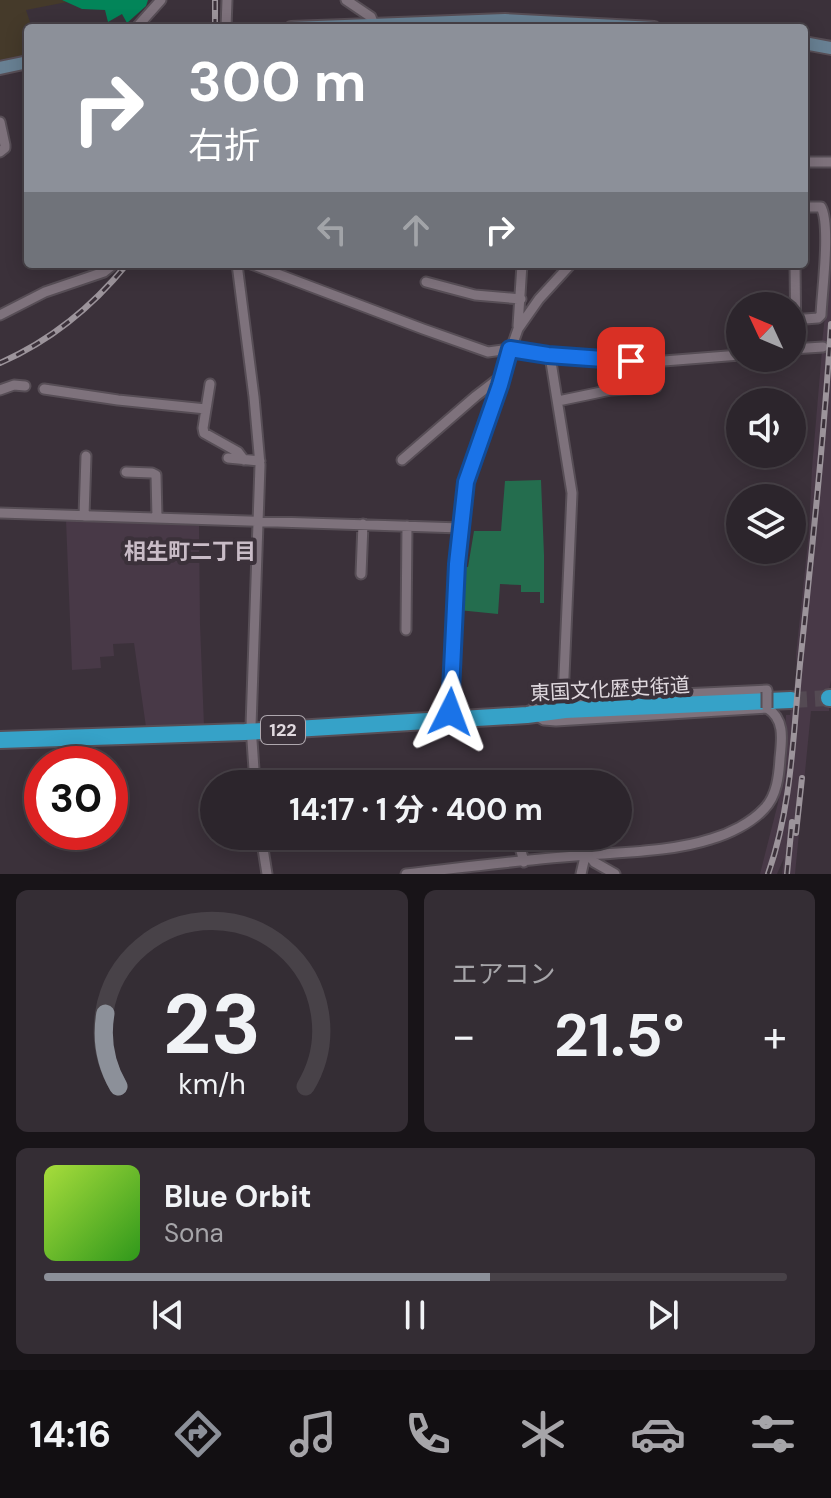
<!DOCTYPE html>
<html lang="ja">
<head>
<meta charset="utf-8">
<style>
	body { margin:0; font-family:"DM Sans","Noto Sans JP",sans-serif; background:#342d34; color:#f1f3f6; height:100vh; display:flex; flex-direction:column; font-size:30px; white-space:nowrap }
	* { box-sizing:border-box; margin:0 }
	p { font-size:26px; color:#a6a5a9 }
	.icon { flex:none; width:44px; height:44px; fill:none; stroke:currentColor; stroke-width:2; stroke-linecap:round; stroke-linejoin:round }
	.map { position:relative; height:874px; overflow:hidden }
	.panel { display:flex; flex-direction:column; gap:16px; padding:16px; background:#181418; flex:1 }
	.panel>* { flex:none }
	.banner { position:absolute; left:24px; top:24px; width:784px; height:244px; border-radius:8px; box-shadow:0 4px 20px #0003,0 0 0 2px #484248; background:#8c9099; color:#fff; overflow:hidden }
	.needle { width:52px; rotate:314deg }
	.buttons { position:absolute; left:726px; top:292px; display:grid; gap:16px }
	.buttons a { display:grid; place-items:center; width:80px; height:80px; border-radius:50%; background:#2c252c; box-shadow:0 4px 20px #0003,0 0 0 2px #484248; font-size:40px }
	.speed { position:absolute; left:24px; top:746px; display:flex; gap:16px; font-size:40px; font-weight:700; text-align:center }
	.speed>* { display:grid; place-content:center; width:104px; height:104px; border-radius:50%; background:#2c252c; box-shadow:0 4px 20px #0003,0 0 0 2px #484248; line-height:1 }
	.speed .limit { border:12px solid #d22; background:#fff; color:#111 }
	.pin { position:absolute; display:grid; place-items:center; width:68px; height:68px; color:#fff; margin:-34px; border-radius:16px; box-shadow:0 4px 12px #0006 }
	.me { position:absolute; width:88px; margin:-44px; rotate:3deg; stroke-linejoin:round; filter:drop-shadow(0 0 6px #0008) }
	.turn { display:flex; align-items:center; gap:28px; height:168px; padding:0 32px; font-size:36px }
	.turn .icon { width:104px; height:104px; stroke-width:2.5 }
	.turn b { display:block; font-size:56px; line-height:68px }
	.lanes { display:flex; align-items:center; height:76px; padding:0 32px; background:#0003; justify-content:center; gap:40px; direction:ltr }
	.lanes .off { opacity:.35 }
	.big { font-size:60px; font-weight:700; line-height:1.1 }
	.panel .widget { flex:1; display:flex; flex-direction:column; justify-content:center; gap:12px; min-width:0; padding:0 28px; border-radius:12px; background:#342d34 }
	.panel .dial { align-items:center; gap:0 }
	.dial svg { height:208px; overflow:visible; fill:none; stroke:#484248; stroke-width:7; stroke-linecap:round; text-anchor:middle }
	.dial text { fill:#f1f3f6; stroke:none }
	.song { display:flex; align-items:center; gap:24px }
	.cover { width:96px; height:96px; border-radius:12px; background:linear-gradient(135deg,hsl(80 70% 55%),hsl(110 70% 35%)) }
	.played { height:8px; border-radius:4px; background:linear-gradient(90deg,#8c9099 60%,#484248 60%) }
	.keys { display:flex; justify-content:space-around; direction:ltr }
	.heat { display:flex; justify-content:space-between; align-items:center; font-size:44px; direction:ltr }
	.panel .tiles { flex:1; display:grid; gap:16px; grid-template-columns:1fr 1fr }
	.widget:last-child { grid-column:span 2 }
	.trip { position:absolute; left:200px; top:770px; width:432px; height:80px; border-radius:40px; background:#2c252c; box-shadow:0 4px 20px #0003,0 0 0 2px #484248; font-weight:700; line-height:80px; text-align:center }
	.menu { display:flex; height:128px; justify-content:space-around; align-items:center; background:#120f12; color:#a6a5a9 }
	.menu .icon { width:56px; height:56px }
	.menu .active { color:#8c9099 }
	.menu b { font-size:36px; color:#f1f3f6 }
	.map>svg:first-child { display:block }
	.built { fill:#483947 }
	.medical { fill:#453a2a }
	.green { fill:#246d4e }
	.forest { fill:#028559 }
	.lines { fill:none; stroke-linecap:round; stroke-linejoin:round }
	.highway-tunnel { stroke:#544a53; stroke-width:16; stroke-dasharray:16 8; stroke-linecap:butt }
	.street-casing { stroke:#574e56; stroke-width:13 }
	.secondary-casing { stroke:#574e56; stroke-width:16 }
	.highway-casing { stroke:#574e56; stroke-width:20 }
	.street { stroke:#7e727c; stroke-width:9 }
	.secondary { stroke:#688093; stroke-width:12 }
	.highway { stroke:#36a2c8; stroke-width:16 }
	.rail-casing { stroke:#9c949b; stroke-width:6 }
	.rail { stroke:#3b313a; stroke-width:3; stroke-dasharray:9; stroke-linecap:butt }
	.street-bridge-casing { stroke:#574e56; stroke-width:13; stroke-linecap:butt }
	.street-bridge { stroke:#7e727c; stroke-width:9 }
	.route-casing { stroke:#114b97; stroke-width:20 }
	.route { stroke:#1a73e8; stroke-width:14 }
	.labels { text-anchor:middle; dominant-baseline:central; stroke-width:8; stroke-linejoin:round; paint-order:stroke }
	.shield { fill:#3b313a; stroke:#aea7ae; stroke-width:2 }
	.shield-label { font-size:18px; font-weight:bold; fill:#e0d9df }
	.street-label { font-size:20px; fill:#e0d9df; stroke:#3b313a }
	.neighbourhood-label { font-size:22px; font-weight:bold; fill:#c9bcc7; stroke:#3b313a }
</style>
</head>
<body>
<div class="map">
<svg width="831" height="874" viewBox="0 0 831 874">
	<rect width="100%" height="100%" fill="#3b313a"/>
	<path class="built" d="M831,259V680L829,690V711H811L795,874H782L784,858L777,874H760L778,803L784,766L786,715H790L797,669L796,655L809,532L812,468L822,350H825L826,344L822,343Z
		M66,520L161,523L199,526L200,624L204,726L146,727L134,643L113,644L114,656L100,657L101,668L72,670Z"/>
	<path class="medical" d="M0,0H62L67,2L26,10L32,28H28V54L0,60Z"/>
	<path class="green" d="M541,480L544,555V603H540V592H521V585L500,584L498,614L458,610L460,567H468L474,531H501L505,481Z"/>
	<path class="forest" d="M62,0H148L146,6L127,23L122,14L108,22L105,10L82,9Z"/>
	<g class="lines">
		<path class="highway-tunnel" d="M791,700L829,698"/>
		<g class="street-casing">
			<path id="street" d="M346,0L371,17L374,25
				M136,28L161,0
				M226,28L227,0
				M0,122L5,145V148L0,152
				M804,162H831
				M237,264L254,397L260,465L251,726L255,784
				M251,264L423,329L488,352L510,349L590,360L651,362L740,355
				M795,264L796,348
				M426,282L475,295L521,299
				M0,315L45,292L104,272L114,264
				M792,320L818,318L821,315C822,291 831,225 821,207H804
				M518,326L522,264
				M792,349L823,347
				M548,355L551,362L572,493L563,699
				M210,384L203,428L204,433L238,452L244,460
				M44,389L118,400L206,409
				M0,390L14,385L25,386
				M558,401L611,390L656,387
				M228,458L260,461
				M402,460L476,396L502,376
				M126,472L152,473L156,475L157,518
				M0,513L461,528
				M84,516L86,456
				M361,574L363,524
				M406,630L407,526
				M527,715L536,705L548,700L767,690V692
				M450,720L457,564L466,477L518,329L539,299L571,264
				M261,836L267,874
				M517,836L524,862
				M589,855L594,862L615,874
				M406,874C467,867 528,859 589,855C628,852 674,851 711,839C729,834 751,823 764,809C777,796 779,775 780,758C782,739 785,719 767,708L556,721L544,720L537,716
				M581,874L584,861L601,836"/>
		</g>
		<g class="secondary-casing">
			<path id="secondary" d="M291,28L505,20L654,28
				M804,43L831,48
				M0,68L28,62"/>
		</g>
		<g class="highway-casing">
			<path id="highway" d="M829,698H831
				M0,740L245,732L527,715L565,710L791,700"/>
		</g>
		<use href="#street" class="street"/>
		<use href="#secondary" class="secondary"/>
		<use href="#highway" class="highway"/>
		<g class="rail-casing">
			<path id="rail" d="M215,28V0
				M0,363C50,341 93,306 127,264
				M796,833L802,778
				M768,874C792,806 793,735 800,664C812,550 824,437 831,324
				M787,874L792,822"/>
		</g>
		<use href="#rail" class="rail"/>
		<g class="street-bridge-casing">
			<path id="street-bridge" d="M767,692V708"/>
		</g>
		<use href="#street-bridge" class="street-bridge"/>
	</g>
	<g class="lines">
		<g class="route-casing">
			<path id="route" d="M450,712L457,564L466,482L500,385L510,349L548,355L631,361"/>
		</g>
		<use href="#route" class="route"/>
	</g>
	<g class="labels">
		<rect class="shield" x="261" y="716" width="44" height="28" rx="6"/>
		<g class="shield-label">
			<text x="283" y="730">122</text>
		</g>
		<g class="street-label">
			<text transform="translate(610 689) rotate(-3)">東国文化歴史街道</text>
		</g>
		<g class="neighbourhood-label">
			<text x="190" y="551">相生町二丁目</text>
		</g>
	</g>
</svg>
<div class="buttons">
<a><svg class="needle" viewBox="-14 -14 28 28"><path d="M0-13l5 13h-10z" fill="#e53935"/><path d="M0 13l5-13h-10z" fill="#a6a5a9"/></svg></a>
<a><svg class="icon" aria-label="sound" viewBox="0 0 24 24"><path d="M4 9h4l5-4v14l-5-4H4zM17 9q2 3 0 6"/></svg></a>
<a><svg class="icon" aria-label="layers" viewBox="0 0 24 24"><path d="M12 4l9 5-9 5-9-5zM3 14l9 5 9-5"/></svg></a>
</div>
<div class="speed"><div class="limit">30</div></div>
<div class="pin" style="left:631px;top:361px;background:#d93025"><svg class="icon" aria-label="arrive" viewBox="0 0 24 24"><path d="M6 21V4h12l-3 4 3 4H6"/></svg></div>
<svg class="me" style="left:450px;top:712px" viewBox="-20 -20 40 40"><path d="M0-17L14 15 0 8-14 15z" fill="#1a73e8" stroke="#fff" stroke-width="4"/></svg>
<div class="trip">14:17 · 1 分 · 400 m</div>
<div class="banner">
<div class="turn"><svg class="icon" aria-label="right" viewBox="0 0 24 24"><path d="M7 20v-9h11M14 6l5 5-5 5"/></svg><div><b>300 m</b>右折</div></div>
<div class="lanes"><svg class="icon off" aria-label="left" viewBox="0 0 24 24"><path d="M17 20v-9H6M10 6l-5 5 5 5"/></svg><svg class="icon off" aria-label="ahead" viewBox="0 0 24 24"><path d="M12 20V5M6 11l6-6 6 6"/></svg><svg class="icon" aria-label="right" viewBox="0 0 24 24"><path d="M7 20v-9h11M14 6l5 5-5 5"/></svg></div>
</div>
</div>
<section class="panel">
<div class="tiles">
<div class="widget dial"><svg viewBox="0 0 100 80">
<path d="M14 69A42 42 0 1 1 86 69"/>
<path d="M14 69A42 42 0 0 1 9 41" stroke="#8c9099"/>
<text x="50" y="56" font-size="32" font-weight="700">23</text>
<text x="50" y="72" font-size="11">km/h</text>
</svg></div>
<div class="widget"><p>エアコン</p>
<div class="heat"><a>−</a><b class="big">21.5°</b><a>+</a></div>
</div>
<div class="widget">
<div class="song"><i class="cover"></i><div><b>Blue Orbit</b><p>Sona</p></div></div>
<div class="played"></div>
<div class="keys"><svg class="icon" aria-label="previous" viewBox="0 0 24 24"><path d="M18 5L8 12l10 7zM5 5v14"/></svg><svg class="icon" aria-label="pause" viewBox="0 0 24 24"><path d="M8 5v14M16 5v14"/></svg><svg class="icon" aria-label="next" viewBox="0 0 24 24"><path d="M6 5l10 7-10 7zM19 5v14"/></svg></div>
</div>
</div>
</section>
<nav class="menu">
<b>14:16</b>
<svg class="icon active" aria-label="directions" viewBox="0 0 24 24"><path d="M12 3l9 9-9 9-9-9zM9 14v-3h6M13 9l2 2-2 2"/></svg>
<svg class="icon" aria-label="music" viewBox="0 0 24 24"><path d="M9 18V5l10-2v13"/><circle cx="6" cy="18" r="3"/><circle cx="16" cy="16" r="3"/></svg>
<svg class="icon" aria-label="phone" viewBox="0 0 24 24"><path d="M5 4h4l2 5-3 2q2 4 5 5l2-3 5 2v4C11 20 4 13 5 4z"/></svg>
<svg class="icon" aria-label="climate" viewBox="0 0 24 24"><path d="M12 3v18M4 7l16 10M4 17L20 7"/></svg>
<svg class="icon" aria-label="car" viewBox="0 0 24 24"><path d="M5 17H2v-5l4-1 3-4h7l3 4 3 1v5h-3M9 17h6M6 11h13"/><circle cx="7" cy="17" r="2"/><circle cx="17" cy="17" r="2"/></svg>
<svg class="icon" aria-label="filters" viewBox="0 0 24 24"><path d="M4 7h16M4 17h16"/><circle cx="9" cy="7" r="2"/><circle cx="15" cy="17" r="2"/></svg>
</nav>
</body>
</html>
